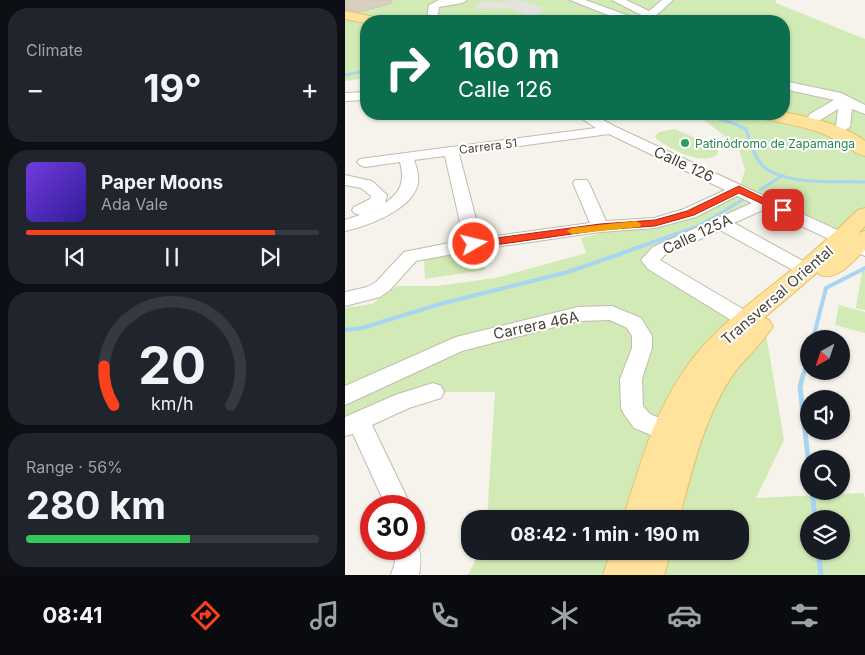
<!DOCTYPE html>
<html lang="en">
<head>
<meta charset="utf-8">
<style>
	body { margin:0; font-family:Inter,sans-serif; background:#20242c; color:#f1f3f6; height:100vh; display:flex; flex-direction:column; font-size:19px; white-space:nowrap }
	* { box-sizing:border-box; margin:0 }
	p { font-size:16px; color:#9ea1a6 }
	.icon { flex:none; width:28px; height:28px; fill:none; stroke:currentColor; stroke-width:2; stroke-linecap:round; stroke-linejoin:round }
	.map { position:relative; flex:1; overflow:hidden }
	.sheet { display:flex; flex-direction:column; gap:8px; padding:8px; background:#0d0f14; width:345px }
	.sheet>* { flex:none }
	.banner { position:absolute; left:15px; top:15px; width:430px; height:105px; border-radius:20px; box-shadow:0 1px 4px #0004; background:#0b6e4f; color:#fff; overflow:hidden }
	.needle { width:32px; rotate:220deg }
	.fabs { position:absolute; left:455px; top:330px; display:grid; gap:10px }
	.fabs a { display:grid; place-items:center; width:50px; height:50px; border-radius:50%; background:#171b24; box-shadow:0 1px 4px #0004; font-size:25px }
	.speed { position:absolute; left:15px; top:495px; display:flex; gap:10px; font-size:25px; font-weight:700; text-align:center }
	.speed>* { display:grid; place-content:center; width:65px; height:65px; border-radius:50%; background:#171b24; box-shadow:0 1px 4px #0004; line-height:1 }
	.speed .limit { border:8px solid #d22; background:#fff; color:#111 }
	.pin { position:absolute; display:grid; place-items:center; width:42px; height:42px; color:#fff; margin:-21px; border-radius:10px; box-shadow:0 2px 8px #0006 }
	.me { position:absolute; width:55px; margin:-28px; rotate:82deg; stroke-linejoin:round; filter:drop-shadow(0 0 4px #0008) }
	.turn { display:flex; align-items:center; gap:18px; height:105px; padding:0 15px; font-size:22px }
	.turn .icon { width:65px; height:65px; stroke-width:2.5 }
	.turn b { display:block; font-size:35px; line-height:42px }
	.big { font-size:38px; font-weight:700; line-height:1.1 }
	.sheet .widget { flex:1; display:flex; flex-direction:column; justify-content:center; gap:8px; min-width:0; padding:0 18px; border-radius:20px; background:#20242c }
	.sheet .dial { align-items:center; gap:0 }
	.dial svg { height:130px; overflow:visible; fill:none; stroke:#363941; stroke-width:7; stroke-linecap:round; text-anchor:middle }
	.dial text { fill:#f1f3f6; stroke:none }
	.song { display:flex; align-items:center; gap:15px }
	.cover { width:60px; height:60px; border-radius:8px; background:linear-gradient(135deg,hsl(260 70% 55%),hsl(250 70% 35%)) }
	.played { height:5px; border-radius:2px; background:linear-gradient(90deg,#fc3f1d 85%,#363941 85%) }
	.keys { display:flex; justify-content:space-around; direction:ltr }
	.heat { display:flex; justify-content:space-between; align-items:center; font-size:28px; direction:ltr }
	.charge { height:8px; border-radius:4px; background:linear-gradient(90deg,#34c759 56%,#363941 0) }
	.trip { position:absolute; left:116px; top:510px; width:288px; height:50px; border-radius:20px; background:#171b24; box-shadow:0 1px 4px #0004; font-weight:700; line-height:50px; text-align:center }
	.tabs { display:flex; height:80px; justify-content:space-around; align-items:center; background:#090b0e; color:#9ea1a6 }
	.tabs .icon { width:35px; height:35px }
	.tabs .active { color:#fc3f1d }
	.tabs b { font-size:22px; color:#f1f3f6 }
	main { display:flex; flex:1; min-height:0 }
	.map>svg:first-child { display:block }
	.green { fill:#d2eab5; fill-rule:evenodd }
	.parking { fill:#e5e3e0 }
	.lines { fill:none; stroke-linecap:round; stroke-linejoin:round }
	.stream-far3 { stroke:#a9d4f2; stroke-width:2.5 }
	.stream-far2 { stroke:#a9d4f2; stroke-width:3 }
	.stream-far1 { stroke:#a9d4f2; stroke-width:4 }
	.stream { stroke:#a9d4f2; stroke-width:5 }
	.building { fill:#d8cfc1; stroke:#d3c7b4 }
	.minor-casing { stroke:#c2bbae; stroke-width:2 }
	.major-casing { stroke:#e6c16a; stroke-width:2 }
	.minor { fill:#fff; fill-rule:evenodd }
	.major { fill:#ffe39c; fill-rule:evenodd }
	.route { fill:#fc3f1d; stroke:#a42913 }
	.slow { fill:#f59e0b }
	.leisure-dot { fill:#2e9e5b; stroke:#fff; stroke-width:2 }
	.labels { text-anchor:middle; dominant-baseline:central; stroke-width:4; stroke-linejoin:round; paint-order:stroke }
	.far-leisure-label { font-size:12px; fill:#27864d; stroke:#fff; text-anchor:start }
	.far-street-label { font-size:12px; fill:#4b4439; stroke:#fff }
	.street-label { font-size:15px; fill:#4b4439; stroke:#fff }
</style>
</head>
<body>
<main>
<section class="sheet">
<div class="widget"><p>Climate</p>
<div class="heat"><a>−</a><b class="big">19°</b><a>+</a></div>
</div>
<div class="widget">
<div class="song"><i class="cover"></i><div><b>Paper Moons</b><p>Ada Vale</p></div></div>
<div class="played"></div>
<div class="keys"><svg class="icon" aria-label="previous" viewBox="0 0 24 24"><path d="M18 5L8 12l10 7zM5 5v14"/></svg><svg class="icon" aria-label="pause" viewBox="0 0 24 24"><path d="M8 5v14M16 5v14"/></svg><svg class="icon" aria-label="next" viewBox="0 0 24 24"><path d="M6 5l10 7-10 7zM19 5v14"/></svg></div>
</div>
<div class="widget dial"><svg viewBox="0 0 100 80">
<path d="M14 69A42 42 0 1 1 86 69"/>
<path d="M14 69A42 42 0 0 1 8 45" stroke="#fc3f1d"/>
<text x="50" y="56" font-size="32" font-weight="700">20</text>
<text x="50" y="72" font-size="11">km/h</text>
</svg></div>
<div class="widget"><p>Range · 56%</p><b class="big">280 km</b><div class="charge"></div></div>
</section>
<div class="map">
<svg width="520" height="575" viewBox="0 0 520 575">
	<rect width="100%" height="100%" fill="#f6f3ec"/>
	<path class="green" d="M0,0H431V3L520,39V250L417,200L352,227L316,260L419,323L439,440L411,498L518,493L520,498V575H123L135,551H395V519H142L150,392H88L0,427V308L27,304L52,286H92L150,278L241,253L236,238L292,224L310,223L394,189L400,170L393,146L351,114H310H439V21H21V78L0,81ZM464,519H496V551H464Z
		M330,129L366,145L372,149L373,154C358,167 325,149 311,139L310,136L314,132Z
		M137,250L140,270L80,279L79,259Z
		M517,271H520V310L511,308Z
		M494,305L520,312V333L490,325Z"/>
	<path class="parking" d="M174,0L198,7L195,14L185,16L166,8L133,9L129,7L137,1L156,3L161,1Z"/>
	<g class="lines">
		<path class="stream-far3" d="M0,75L21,71"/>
		<path class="stream-far2" d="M310,114C346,114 368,113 401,129C405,140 408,156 417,165C438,186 492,181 520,182
			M415,190L438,175
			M364,220L399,199"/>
		<path class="stream-far1" d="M0,330L17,328L95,304L223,272L352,227L366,219
			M468,339L481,288L520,268
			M458,376L464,354"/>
		<path class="stream" d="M458,375L455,387L464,466
			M467,491L470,519
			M473,551L476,575"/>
	</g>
	<path class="building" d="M0,0H47V3L15,12L0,9Z"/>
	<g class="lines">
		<g class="minor-casing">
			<path id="minor" d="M94,0H122L117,3L94,7L92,21H82L84,5Z
				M225,0H240L287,17L298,16L267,0H281L304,11L317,0H328L305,21H278Z
				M439,81L496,93L520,105V114L507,109L505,127L498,131L491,127L493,109L475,120H465L463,117L465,114L489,100L439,89Z
				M21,92V100L0,101V93Z
				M230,114H247L271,127L520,243V256L420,209L389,223L467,266L470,270L467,274L461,276L455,274L375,230L320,255L315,260L408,315L411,320L408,325L401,327L394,325L303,269L296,260L308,247L407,203L392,196L351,217L310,228L255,232L129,250L71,261L45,290L35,297L0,306V292L22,287L31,282L59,252L119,240L100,156L69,160C72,168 75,179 72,187C64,211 22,226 0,231V220L15,215L9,213L7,210L9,207L25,199L26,196L16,188L0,185V175L27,181L42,195L40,203C56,192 60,182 55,162L20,167L15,165L12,162L15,159L251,128ZM264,134L380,190L339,209L309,218L261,221L244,183L242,180H230L228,183L245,223L136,238L114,154Z
				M267,306L296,318L307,336V348L297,379L298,406L305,414L341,429L345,436L341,443L333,446L289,428L279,414L276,408L275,379L287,348V336L282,328L265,320L233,321L117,351L0,405V386L111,337L233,307Z
				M88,383L96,386L99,392L96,398L64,408L27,425L66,506H41L8,434L0,436V417L50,395Z
				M69,539C77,549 76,563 74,575H46L50,562L48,549H69Z"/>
		</g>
		<g class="major-casing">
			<path id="major" d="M0,11L35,18L37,21H21V23L0,19Z
				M439,112C467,118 497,124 520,141V156C506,152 493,140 479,134C458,126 436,123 415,118L412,114Z
				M520,208V226L513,233L520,231V250C507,261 494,281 475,275L473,272L419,318L424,320L428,326C416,346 397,360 385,379C358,422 347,471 334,519H278C294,468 308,416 338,372C367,328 412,299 451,266C473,248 493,229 513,210Z
				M266,551H326L319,575H258Z"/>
		</g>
		<use href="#minor" class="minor"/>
		<use href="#major" class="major"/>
	</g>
	<path class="route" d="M394,186L443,210L442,212H435L394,193L349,215L310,226L255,230L129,248L124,244L129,241L255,224L310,220L342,211Z"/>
	<path class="slow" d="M291,221L296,224L295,227L227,234L222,231L227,228Z"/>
	<circle class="leisure-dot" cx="340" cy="143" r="5"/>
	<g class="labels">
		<g class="far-leisure-label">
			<text x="350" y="143">Patinódromo de Zapamanga</text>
		</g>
		<g class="far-street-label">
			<text transform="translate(143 146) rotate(-7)">Carrera 51</text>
		</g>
		<g class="street-label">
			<text transform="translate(339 164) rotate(25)">Calle 126</text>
			<text transform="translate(352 234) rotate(-25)">Calle 125A</text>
			<text transform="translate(432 295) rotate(-41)">Transversal Oriental</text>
			<text transform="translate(191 325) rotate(-12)">Carrera 46A</text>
		</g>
	</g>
</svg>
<div class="fabs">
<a><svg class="needle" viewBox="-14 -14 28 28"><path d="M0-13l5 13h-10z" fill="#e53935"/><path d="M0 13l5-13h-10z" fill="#9ea1a6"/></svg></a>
<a><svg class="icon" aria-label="sound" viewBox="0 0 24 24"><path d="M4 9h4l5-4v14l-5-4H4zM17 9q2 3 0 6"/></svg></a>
<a><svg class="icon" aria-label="search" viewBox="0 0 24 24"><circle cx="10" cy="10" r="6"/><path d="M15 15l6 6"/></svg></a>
<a><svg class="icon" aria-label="layers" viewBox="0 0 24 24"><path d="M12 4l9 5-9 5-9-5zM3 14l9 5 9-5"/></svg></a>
</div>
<div class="speed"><div class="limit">30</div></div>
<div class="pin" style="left:438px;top:210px;background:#d93025"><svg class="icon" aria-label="arrive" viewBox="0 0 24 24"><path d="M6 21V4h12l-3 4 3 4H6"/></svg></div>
<svg class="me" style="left:129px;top:244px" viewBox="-20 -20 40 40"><circle r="17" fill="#fc3f1d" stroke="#fff" stroke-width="3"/><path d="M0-11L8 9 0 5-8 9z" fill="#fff"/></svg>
<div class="trip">08:42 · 1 min · 190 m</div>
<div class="banner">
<div class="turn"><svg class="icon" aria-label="right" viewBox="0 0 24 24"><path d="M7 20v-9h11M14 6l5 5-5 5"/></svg><div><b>160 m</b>Calle 126</div></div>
</div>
</div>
</main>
<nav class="tabs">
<b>08:41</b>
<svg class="icon active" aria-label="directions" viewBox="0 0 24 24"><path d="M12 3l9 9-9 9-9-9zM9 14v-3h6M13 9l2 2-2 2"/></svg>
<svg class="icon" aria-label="music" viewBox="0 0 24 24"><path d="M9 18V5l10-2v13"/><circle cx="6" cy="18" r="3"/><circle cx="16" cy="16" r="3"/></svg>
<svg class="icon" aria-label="phone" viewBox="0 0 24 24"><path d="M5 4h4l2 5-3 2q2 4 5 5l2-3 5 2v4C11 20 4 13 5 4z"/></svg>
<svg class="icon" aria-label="climate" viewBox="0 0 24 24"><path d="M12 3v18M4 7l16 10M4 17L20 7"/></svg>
<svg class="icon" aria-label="car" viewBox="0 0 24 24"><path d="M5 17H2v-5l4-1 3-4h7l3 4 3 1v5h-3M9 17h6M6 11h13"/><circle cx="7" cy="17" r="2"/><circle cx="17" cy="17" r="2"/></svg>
<svg class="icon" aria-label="filters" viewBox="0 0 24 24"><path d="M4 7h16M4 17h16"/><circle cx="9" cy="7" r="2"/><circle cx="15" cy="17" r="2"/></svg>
</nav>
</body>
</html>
